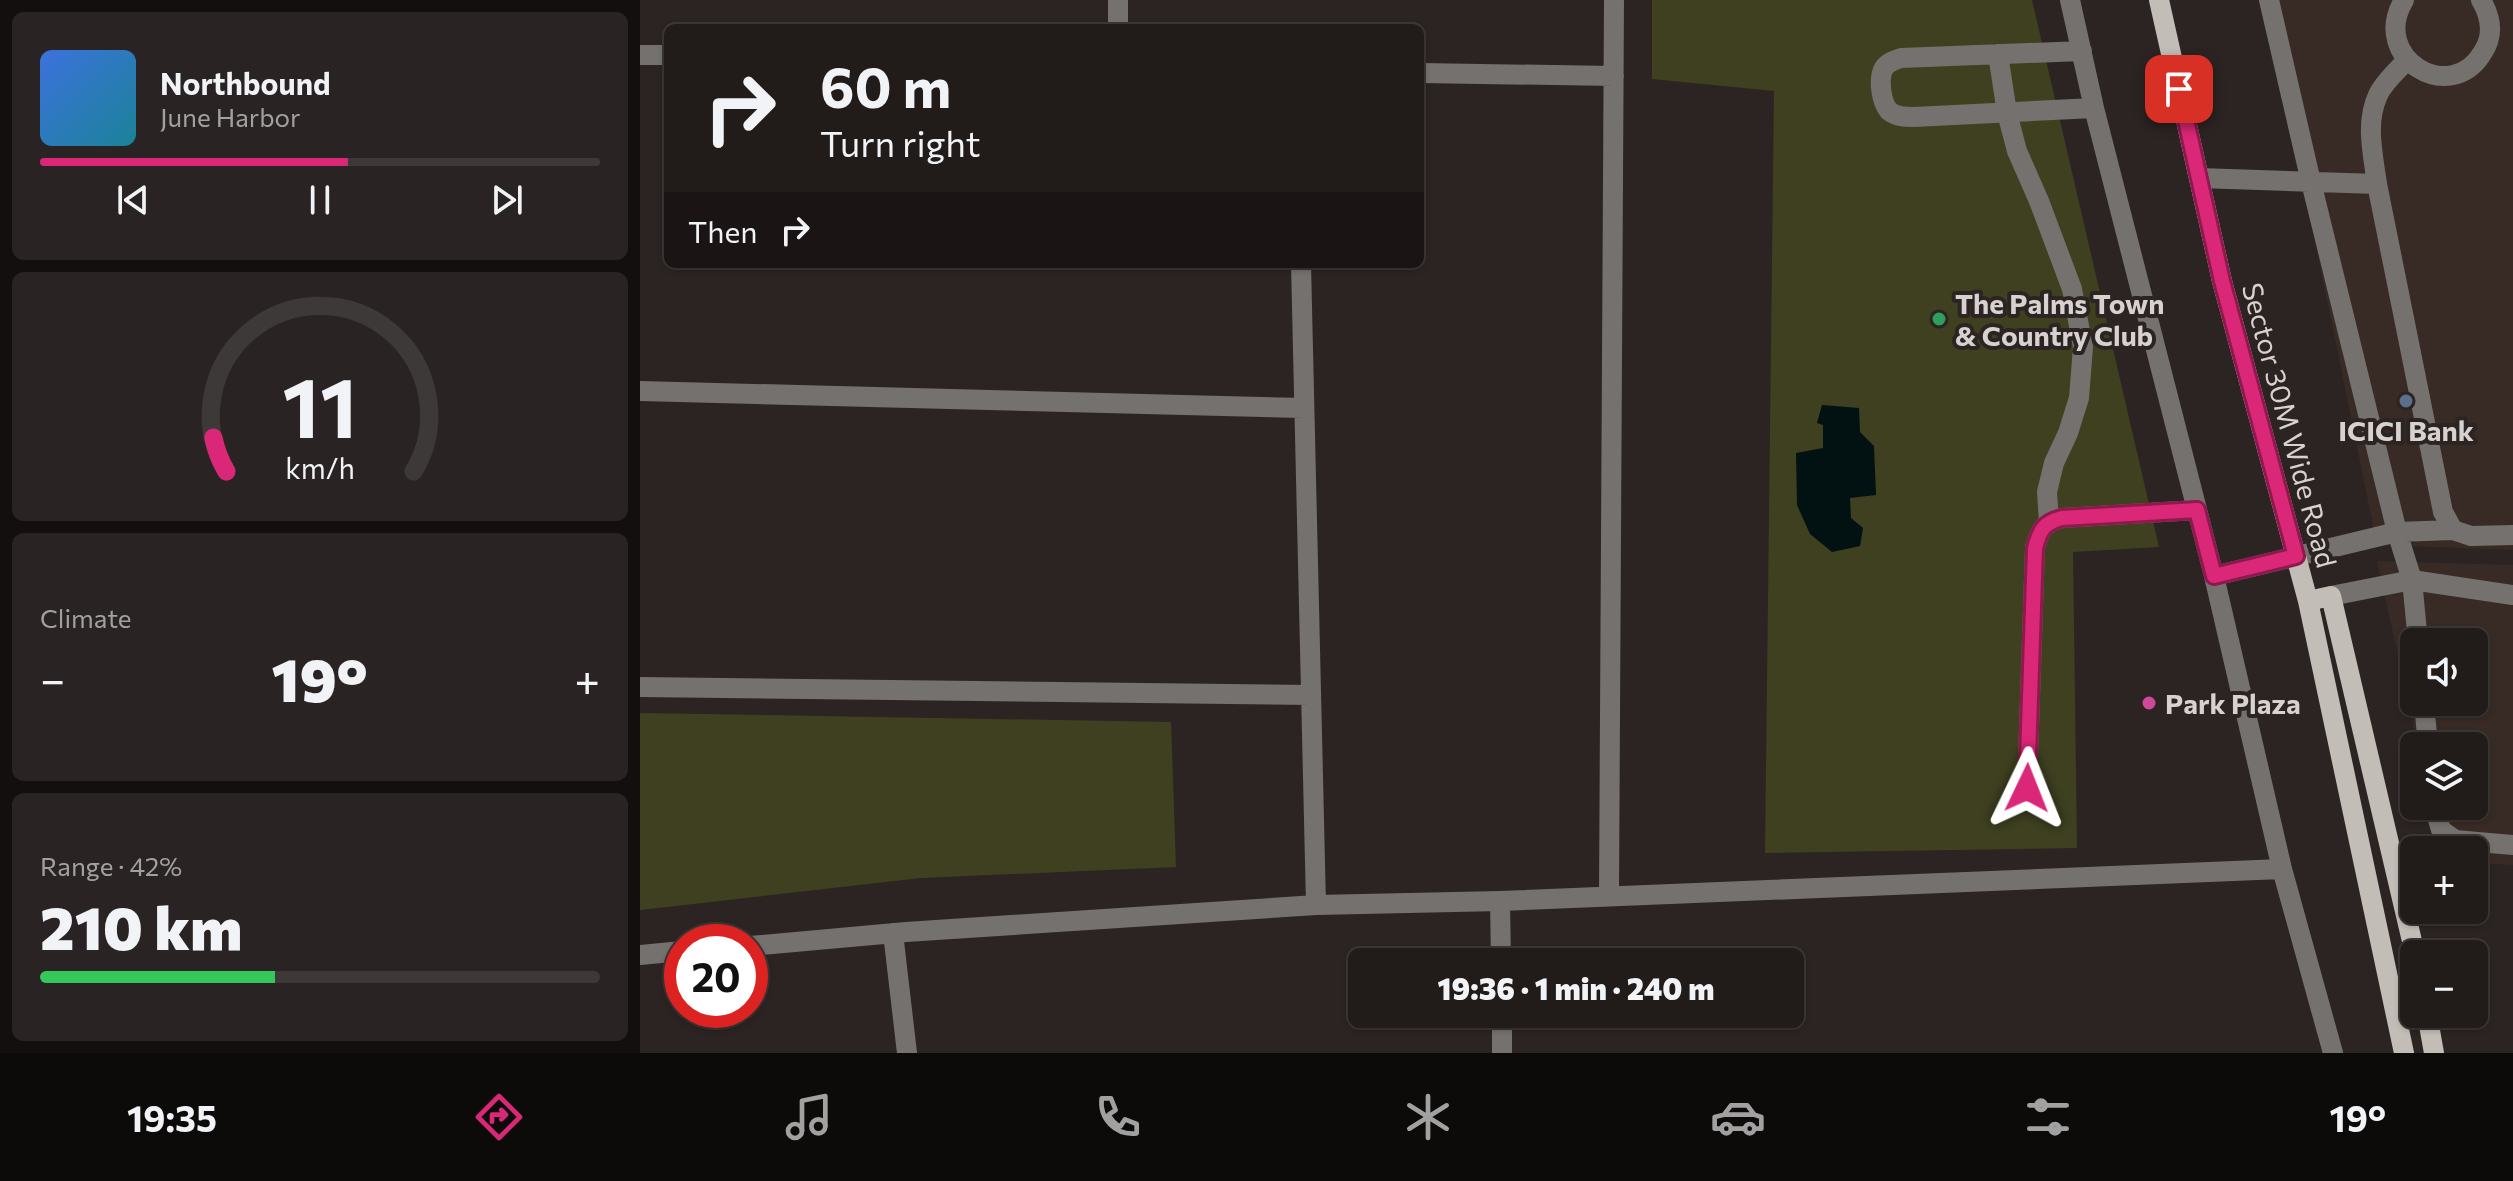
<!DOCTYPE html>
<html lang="en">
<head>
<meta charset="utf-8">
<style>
	body { margin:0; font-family:Commissioner,sans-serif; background:#292423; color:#f1f3f6; height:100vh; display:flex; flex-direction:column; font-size:30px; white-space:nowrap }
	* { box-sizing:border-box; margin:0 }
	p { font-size:26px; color:#a2a1a2 }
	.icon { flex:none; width:44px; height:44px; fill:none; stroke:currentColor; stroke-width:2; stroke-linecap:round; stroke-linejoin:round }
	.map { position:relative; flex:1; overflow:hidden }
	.details { display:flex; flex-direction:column; gap:12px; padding:12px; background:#120f0e; width:640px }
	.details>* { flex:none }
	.top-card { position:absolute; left:24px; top:24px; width:760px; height:244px; border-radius:12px; box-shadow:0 2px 6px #0004,0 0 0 2px #3e3939; background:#211b1a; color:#f1f3f6; overflow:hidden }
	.fabs { position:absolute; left:1760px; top:628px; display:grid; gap:16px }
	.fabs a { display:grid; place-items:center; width:88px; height:88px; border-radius:12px; background:#211b1a; box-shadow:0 2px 6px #0004,0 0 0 2px #3e3939; font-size:40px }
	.speed { position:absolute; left:24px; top:924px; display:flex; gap:16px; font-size:40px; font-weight:700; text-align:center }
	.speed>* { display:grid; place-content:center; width:104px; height:104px; border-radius:50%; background:#211b1a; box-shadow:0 2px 6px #0004,0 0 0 2px #3e3939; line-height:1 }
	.speed .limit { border:12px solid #d22; background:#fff; color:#111 }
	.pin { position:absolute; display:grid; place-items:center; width:68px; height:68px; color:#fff; margin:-34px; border-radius:16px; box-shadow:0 4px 12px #0006 }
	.me { position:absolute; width:88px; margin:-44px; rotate:2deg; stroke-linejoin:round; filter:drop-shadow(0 0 6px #0008) }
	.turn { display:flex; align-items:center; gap:28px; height:168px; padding:0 24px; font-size:36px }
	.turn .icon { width:104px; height:104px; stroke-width:2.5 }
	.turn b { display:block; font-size:56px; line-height:68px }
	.then { display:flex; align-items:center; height:76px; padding:0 24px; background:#0003; gap:16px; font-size:30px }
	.big { font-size:60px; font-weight:800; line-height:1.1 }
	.details .tile { flex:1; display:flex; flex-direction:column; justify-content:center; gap:12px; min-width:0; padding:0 28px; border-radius:12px; background:#292423 }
	.details .dial { align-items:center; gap:0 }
	.dial svg { height:208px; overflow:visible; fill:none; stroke:#3e3939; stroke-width:7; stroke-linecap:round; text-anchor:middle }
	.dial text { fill:#f1f3f6; stroke:none }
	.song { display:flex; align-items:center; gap:24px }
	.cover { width:96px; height:96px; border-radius:12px; background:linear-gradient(135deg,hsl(220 70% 55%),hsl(190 70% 35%)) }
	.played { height:8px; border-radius:4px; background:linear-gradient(90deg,#db2777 55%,#3e3939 55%) }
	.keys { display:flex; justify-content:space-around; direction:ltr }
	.heat { display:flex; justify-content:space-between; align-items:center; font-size:44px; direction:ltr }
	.charge { height:12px; border-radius:6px; background:linear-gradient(90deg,#34c759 42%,#3e3939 0) }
	.trip { position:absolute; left:708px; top:948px; width:456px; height:80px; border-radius:12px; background:#211b1a; box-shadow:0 2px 6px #0004,0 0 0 2px #3e3939; font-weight:800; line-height:80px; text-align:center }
	.tabs { display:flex; height:128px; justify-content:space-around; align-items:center; background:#0d0b0a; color:#a2a1a2 }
	.tabs .icon { width:56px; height:56px }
	.tabs .current { color:#db2777 }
	.tabs b { font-size:36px; color:#f1f3f6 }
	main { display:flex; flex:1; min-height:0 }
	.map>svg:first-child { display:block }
	.built { fill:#382a25; fill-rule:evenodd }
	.green { fill:#3e4020 }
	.water { fill:#021212 }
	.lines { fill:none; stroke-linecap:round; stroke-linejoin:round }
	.minor { stroke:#74716e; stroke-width:20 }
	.major { stroke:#c3bdb7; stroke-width:20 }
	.route-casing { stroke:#8e194d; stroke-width:20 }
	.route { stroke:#db2777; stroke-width:14 }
	.leisure-dot { fill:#2e9e5b; stroke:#2c2422; stroke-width:3 }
	.service-dot { fill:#5c6f8a; stroke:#2c2422; stroke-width:3 }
	.hotel-dot { fill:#d1479c; stroke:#2c2422; stroke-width:3 }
	.labels { text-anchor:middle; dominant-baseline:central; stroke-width:8; stroke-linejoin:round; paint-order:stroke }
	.poi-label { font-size:28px; font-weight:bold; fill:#d7d1d0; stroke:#2c2422; text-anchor:start }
	.street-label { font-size:28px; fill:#d7d1d0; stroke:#2c2422 }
</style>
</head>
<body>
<main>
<section class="details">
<div class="tile">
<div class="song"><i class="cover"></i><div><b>Northbound</b><p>June Harbor</p></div></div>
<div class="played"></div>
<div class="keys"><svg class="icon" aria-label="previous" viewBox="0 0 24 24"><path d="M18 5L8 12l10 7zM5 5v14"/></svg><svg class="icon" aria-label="pause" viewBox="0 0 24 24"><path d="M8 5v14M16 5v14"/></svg><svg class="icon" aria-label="next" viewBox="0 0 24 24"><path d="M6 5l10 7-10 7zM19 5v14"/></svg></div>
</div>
<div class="tile dial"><svg viewBox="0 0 100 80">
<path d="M14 69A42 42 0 1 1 86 69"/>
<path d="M14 69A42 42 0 0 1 9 56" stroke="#db2777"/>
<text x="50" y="56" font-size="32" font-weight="700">11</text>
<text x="50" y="72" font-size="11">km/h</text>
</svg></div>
<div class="tile"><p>Climate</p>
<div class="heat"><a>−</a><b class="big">19°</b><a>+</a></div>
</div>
<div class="tile"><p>Range · 42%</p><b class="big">210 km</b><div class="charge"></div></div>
</section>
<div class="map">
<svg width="1873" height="1053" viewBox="0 0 1873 1053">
	<rect width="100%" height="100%" fill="#2c2422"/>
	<path class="built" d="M1626,0H1873V550L1737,545Z
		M1737,561L1873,565V865L1834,863V850H1800L1791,806H1834V746H1778ZM1774,642H1834V702H1774Z"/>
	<path class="green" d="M1012,0H1392L1519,547L1433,552L1437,848L1125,853L1134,91L1012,79Z
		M0,713L531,722L536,867L281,878L0,910Z"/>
	<path class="water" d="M1182,405L1219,408L1220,432L1234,446L1236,495L1210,498L1211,518L1223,528L1220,546L1192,552L1170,534L1157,505L1156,453L1183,448V425L1177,423Z"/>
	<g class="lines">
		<path class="minor" d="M1430,0L1454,108L1574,576L1757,532L1813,530
			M1629,0L1671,182L1757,532L1772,580L1778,642
			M1764,0C1729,58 1811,107 1843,52C1854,35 1851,17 1841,0
			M478,28V0
			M1442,51L1261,58C1255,60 1248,62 1244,68C1238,78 1241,102 1249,111C1256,117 1266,117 1274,117L1454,108
			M1358,54L1367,113L1377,151L1399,201L1432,289L1443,347L1439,398L1428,433L1414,463L1407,492L1409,522
			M0,55H28
			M1767,60C1757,71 1744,82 1738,95C1725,123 1733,154 1737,184L1803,512L1813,530L1831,536L1873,535
			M780,73L974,76
			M1559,178L1737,184
			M661,264L676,905
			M0,391L663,408
			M1574,576L1642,869L1693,1053
			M1691,596L1772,580L1873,595
			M0,687L671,695
			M1784,702L1788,746
			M1387,788L1395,548C1400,530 1403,523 1422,518L1557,510
			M1794,806L1801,830L1815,840L1873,845
			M969,895L974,0
			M860,901L861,962
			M253,933L267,1053
			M110,946L266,932L676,905L860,901L1642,869
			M0,955L42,951
			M862,1014V1053"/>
		<path class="major" d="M1519,0L1582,281L1668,601L1764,1053
			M1668,601L1691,596L1775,954
			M1787,1014L1794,1053"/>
	</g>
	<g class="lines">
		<g class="route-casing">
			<path id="route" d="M1387,788L1395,548C1400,530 1403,523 1422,518L1557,510L1574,576L1656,556L1582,281L1539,89"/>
		</g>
		<use href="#route" class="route"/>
	</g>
	<circle class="leisure-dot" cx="1299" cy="319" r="8"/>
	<circle class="service-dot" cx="1766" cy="401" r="8"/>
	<circle class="hotel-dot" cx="1509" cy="703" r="8"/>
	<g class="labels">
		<g class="poi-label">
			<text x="1315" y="303">The Palms Town<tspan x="1315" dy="32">&amp; Country Club</tspan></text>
			<text x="1766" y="430" text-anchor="middle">ICICI Bank</text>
			<text x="1525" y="703">Park Plaza</text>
		</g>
		<g class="street-label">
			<text transform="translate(1650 425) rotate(75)">Sector 30M Wide Road</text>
		</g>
	</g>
</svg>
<div class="fabs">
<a><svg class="icon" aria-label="sound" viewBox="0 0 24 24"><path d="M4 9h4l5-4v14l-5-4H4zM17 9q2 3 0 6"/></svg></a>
<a><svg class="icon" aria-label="layers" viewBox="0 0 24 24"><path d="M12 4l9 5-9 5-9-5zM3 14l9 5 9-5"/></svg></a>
<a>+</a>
<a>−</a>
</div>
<div class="speed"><div class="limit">20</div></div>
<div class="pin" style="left:1539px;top:89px;background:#d93025"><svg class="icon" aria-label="arrive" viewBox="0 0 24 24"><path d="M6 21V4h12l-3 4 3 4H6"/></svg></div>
<svg class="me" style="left:1387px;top:788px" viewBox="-20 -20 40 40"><path d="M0-17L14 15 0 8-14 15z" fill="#db2777" stroke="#fff" stroke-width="4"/></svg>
<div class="trip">19:36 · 1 min · 240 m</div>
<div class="top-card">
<div class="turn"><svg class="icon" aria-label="right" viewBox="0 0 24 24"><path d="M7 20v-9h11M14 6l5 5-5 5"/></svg><div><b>60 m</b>Turn right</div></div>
<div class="then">Then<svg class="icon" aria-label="right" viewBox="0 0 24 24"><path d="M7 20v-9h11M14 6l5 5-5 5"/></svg></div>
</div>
</div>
</main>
<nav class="tabs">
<b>19:35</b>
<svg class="icon current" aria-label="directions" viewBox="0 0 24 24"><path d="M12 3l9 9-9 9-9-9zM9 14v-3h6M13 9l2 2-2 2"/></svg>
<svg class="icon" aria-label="music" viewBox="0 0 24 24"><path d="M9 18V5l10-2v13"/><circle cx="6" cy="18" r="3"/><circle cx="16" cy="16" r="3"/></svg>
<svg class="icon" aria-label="phone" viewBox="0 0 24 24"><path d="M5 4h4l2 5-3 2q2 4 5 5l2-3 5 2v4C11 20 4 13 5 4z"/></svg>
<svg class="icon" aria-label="climate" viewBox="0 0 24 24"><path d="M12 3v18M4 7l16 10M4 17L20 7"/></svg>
<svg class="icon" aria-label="car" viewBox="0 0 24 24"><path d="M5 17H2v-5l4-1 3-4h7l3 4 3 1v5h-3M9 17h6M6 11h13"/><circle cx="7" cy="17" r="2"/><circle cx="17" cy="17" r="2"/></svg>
<svg class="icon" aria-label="filters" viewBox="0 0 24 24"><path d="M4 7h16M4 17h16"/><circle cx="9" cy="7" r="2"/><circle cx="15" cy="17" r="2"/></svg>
<b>19°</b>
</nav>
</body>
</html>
